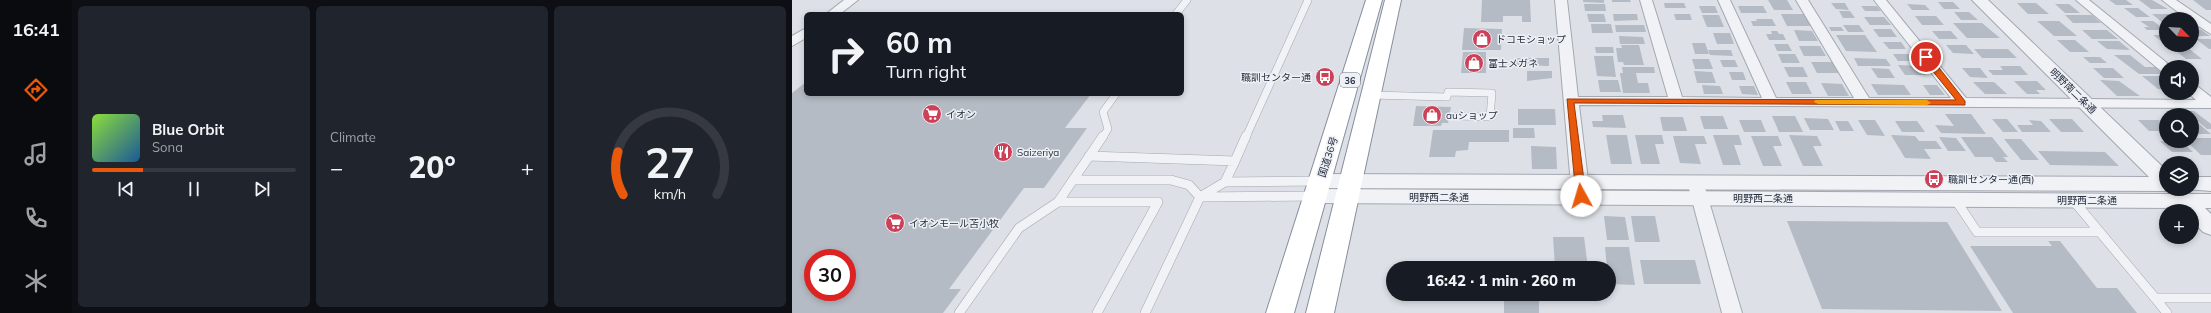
<!DOCTYPE html>
<html lang="en">
<head>
<meta charset="utf-8">
<style>
	body { margin:0; font-family:Mulish,"Noto Sans JP",sans-serif; background:#20242c; color:#f1f3f6; height:100vh; display:flex; flex-direction:column; font-size:15px; white-space:nowrap }
	* { box-sizing:border-box; margin:0 }
	p { font-size:13px; color:#9ea1a6 }
	.icon { flex:none; width:22px; height:22px; fill:none; stroke:currentColor; stroke-width:2; stroke-linecap:round; stroke-linejoin:round }
	.map { position:relative; flex:1; overflow:hidden }
	.side { display:flex; flex-direction:column; gap:6px; padding:6px; background:#0d0f14; width:720px }
	.side>* { flex:none }
	.guide { position:absolute; left:12px; top:12px; width:380px; height:84px; border-radius:6px; box-shadow:0 2px 6px #0003; background:#171b24; color:#f1f3f6; overflow:hidden }
	.needle { width:26px; rotate:115deg }
	.controls { position:absolute; left:1367px; top:12px; display:grid; gap:8px }
	.controls a { display:grid; place-items:center; width:40px; height:40px; border-radius:50%; background:#171b24; box-shadow:0 2px 6px #0003; font-size:20px }
	.speed { position:absolute; left:12px; top:249px; display:flex; gap:8px; font-size:20px; font-weight:700; text-align:center }
	.speed>* { display:grid; place-content:center; width:52px; height:52px; border-radius:50%; background:#171b24; box-shadow:0 2px 6px #0003; line-height:1 }
	.speed .limit { border:6px solid #d22; background:#fff; color:#111 }
	.pin { position:absolute; display:grid; place-items:center; width:34px; height:34px; color:#fff; margin:-17px; border:2px solid #fff; border-radius:50%; box-shadow:0 1px 4px #0007 }
	.me { position:absolute; width:44px; margin:-22px; rotate:354deg; stroke-linejoin:round; filter:drop-shadow(0 0 3px #0008) }
	.turn { display:flex; align-items:center; gap:14px; height:84px; padding:0 16px; font-size:18px }
	.turn .icon { width:52px; height:52px; stroke-width:2.5 }
	.turn b { display:block; font-size:28px; line-height:34px }
	.big { font-size:30px; font-weight:800; line-height:1.1 }
	.side .widget { flex:1; display:flex; flex-direction:column; justify-content:center; gap:6px; min-width:0; padding:0 14px; border-radius:6px; background:#20242c }
	.side .dial { align-items:center; gap:0 }
	.dial svg { height:104px; overflow:visible; fill:none; stroke:#363941; stroke-width:7; stroke-linecap:round; text-anchor:middle }
	.dial text { fill:#f1f3f6; stroke:none }
	.song { display:flex; align-items:center; gap:12px }
	.cover { width:48px; height:48px; border-radius:6px; background:linear-gradient(135deg,hsl(90 70% 55%),hsl(210 70% 35%)) }
	.played { height:4px; border-radius:2px; background:linear-gradient(90deg,#ea580c 25%,#363941 25%) }
	.keys { display:flex; justify-content:space-around; direction:ltr }
	.heat { display:flex; justify-content:space-between; align-items:center; font-size:22px; direction:ltr }
	.side .tiles { flex:1; display:grid; gap:6px; grid-template-columns:repeat(3,1fr) }
	.trip { position:absolute; left:594px; top:261px; width:230px; height:40px; border-radius:20px; background:#171b24; box-shadow:0 2px 6px #0003; font-weight:800; line-height:40px; text-align:center }
	main { display:flex; flex:1; min-height:0 }
	.tabs { display:flex; flex-direction:column; width:72px; justify-content:space-around; align-items:center; background:#090b0e; color:#9ea1a6 }
	.tabs .icon { width:28px; height:28px }
	.tabs .current { color:#ea580c }
	.tabs b { font-size:18px; color:#f1f3f6 }
	.map>svg:first-child { display:block }
	.building { fill:#b5bbc4; fill-rule:evenodd }
	.lines { fill:none; stroke-linecap:round; stroke-linejoin:round }
	.service-far1-casing { stroke:#a3a8b1; stroke-width:8 }
	.service-casing { stroke:#a3a8b1; stroke-width:10 }
	.minor-casing { stroke:#a3a8b1; stroke-width:2 }
	.tertiary-casing { stroke:#a3a8b1; stroke-width:2 }
	.trunk-casing { stroke:#858f9e; stroke-width:2 }
	.service-far1 { stroke:#f0f2f6; stroke-width:7 }
	.service { stroke:#f0f2f6; stroke-width:9 }
	.minor { fill:#f0f2f6; fill-rule:evenodd }
	.tertiary { fill:#f0f2f6; fill-rule:evenodd }
	.trunk { fill:#fff; fill-rule:evenodd }
	.route { fill:#ea580c; stroke:#983908 }
	.slow { fill:#f59e0b }
	.labels { text-anchor:middle; dominant-baseline:central; stroke-width:3; stroke-linejoin:round; paint-order:stroke }
	.shield { fill:#edf0f5; stroke:#626975; stroke-width:1 }
	.shield-label { font-size:9px; font-weight:bold; fill:#272f3e }
	.poi-label { font-size:10px; fill:#272f3e; stroke:#edf0f5; text-anchor:start }
	.street-label { font-size:10px; fill:#272f3e; stroke:#edf0f5 }
</style>
</head>
<body>
<main>
<nav class="tabs">
<b>16:41</b>
<svg class="icon current" aria-label="directions" viewBox="0 0 24 24"><path d="M12 3l9 9-9 9-9-9zM9 14v-3h6M13 9l2 2-2 2"/></svg>
<svg class="icon" aria-label="music" viewBox="0 0 24 24"><path d="M9 18V5l10-2v13"/><circle cx="6" cy="18" r="3"/><circle cx="16" cy="16" r="3"/></svg>
<svg class="icon" aria-label="phone" viewBox="0 0 24 24"><path d="M5 4h4l2 5-3 2q2 4 5 5l2-3 5 2v4C11 20 4 13 5 4z"/></svg>
<svg class="icon" aria-label="climate" viewBox="0 0 24 24"><path d="M12 3v18M4 7l16 10M4 17L20 7"/></svg>
</nav>
<section class="side">
<div class="tiles">
<div class="widget">
<div class="song"><i class="cover"></i><div><b>Blue Orbit</b><p>Sona</p></div></div>
<div class="played"></div>
<div class="keys"><svg class="icon" aria-label="previous" viewBox="0 0 24 24"><path d="M18 5L8 12l10 7zM5 5v14"/></svg><svg class="icon" aria-label="pause" viewBox="0 0 24 24"><path d="M8 5v14M16 5v14"/></svg><svg class="icon" aria-label="next" viewBox="0 0 24 24"><path d="M6 5l10 7-10 7zM19 5v14"/></svg></div>
</div>
<div class="widget"><p>Climate</p>
<div class="heat"><a>−</a><b class="big">20°</b><a>+</a></div>
</div>
<div class="widget dial"><svg viewBox="0 0 100 80">
<path d="M14 69A42 42 0 1 1 86 69"/>
<path d="M14 69A42 42 0 0 1 10 36" stroke="#ea580c"/>
<text x="50" y="56" font-size="32" font-weight="700">27</text>
<text x="50" y="72" font-size="11">km/h</text>
</svg></div>
</div>
</section>
<div class="map">
<svg width="1419" height="313" viewBox="0 0 1419 313">
	<rect width="100%" height="100%" fill="#dde1e7"/>
	<path class="building" d="M690,0H738L739,22H730V16H711V22H689Z
		M791,0H812V3L791,2Z
		M820,0H838L839,2H820Z
		M976,0H995L1001,10H982Z
		M1317,0H1334L1341,5H1324Z
		M1347,0H1360L1376,9H1359Z
		M1401,0H1419V10H1414Z
		M1146,2H1161L1168,9H1152Z
		M872,3H892L894,8H873Z
		M1039,3H1053L1057,10L1044,9Z
		M1225,3H1244L1257,14H1236Z
		M792,4H813L814,11H793Z
		M1115,4L1133,5L1138,10H1120Z
		M1263,4H1277L1288,13H1273Z
		M907,6H923L926,13H910Z
		M946,6H971L975,13H949Z
		M1069,6H1085L1089,11H1073Z
		M1332,8H1346L1358,17H1344Z
		M1047,11H1058L1063,18H1051Z
		M1162,12H1177L1186,20H1169Z
		M795,14H812L814,22H797Z
		M821,14H845L846,20L822,21Z
		M882,14H898L900,20H884Z
		M989,14H1013L1020,26H995Z
		M1360,14H1386L1393,19H1374V23H1371Z
		M910,15H927L932,27H915Z
		M1273,15H1300L1309,23H1281Z
		M1123,16H1144L1152,25H1130Z
		M1072,17H1092L1099,25H1078Z
		M964,19H980L984,26H961L959,21H965Z
		M1245,21H1267L1285,36H1262Z
		M1348,21H1361L1374,30H1355L1352,27H1357Z
		M1161,23H1190L1208,38H1175Z
		M799,24H819L821,33H800Z
		M823,25H852L854,32H824Z
		M1051,25H1067L1072,32H1056Z
		M1037,27H1049L1052,31H1039Z
		M672,28L710,29L709,50H670Z
		M1400,28L1410,30L1418,36H1400Z
		M1081,29H1099L1105,37H1087Z
		M1002,30L1020,31L1026,41H1007Z
		M1290,30H1315L1326,39H1300Z
		M979,31H985L987,34H991L994,40H977L974,34H980Z
		M1140,31H1159L1166,39H1147Z
		M921,33H938L942,44H925Z
		M1044,35H1073L1085,52L1054,51Z
		M1361,35H1374V44H1373Z
		M827,36L851,37L853,44H828Z
		M1404,39H1419V49H1417Z
		M1265,40H1283L1297,52H1278Z
		M1305,41H1327L1338,50L1315,49Z
		M1091,42H1109L1114,49H1097Z
		M900,43H913L917,54H903Z
		M982,44H996L1000,51H985Z
		M829,45H847L852,65H832L831,62H826L824,48H830Z
		M1154,45H1174L1182,54L1161,53Z
		M1007,46H1028L1034,56H1012Z
		M803,47H821L822,53H804Z
		M1380,48H1396L1410,59H1394Z
		M1182,49H1216L1225,58H1190Z
		M916,50H939L941,56L918,55Z
		M671,52H694V73H669Z
		M986,54H1003L1008,63H990Z
		M1101,54H1120L1125,61H1106Z
		M1322,55H1338L1353,67H1364L1372,74H1347Z
		M802,56H821L824,77L805,76Z
		M1291,57H1308L1315,63H1298Z
		M724,58H757V66L724,65Z
		M1062,58L1094,59L1099,66H1066Z
		M900,59H917L921,69H903Z
		M928,60H943L946,67H931Z
		M1019,62H1040L1047,73H1025Z
		M1106,65L1126,66L1134,75H1113Z
		M1208,66H1228L1236,75H1201L1196,70H1211Z
		M830,67H862L863,73H844L846,83H856L858,93H831L828,73H831Z
		M992,67H1011L1016,77H997Z
		M1079,68L1097,69L1103,78H1086Z
		M1170,68H1188L1196,78L1178,77Z
		M1301,68H1321L1332,78H1312Z
		M735,71H760V78L735,81Z
		M902,71L920,72L924,83H905Z
		M937,72H951L954,80H940Z
		M1350,76H1374V90L1366,89Z
		M806,80H826L829,92H808Z
		M1308,80L1327,81L1348,96H1325Z
		M1222,81H1245L1254,90H1244L1248,94H1235Z
		M14,82V94H299L273,128H295L252,188H232L157,289H169L151,313H0V93ZM21,258H55V292H21Z
		M994,82H1014L1020,94H1000Z
		M1181,82H1202L1215,94H1193Z
		M1029,83L1050,84L1057,96H1036Z
		M1079,84L1112,85L1119,95H1086Z
		M910,85L928,86L931,94H912Z
		M1131,85H1145L1153,95H1138Z
		M947,86H962L966,95L950,94Z
		M624,106L659,107L656,123H650L649,126H621Z
		M726,109H763L764,125H726Z
		M1394,111H1402L1419,124V129H1415Z
		M1153,114H1179L1194,134L1149,133L1143,125L1162,126Z
		M810,115H831L834,128L801,127L800,121H811Z
		M908,116H931L936,129H912Z
		M980,116H1003L1011,132H987Z
		M868,117H891L895,131H871Z
		M1012,118L1036,119L1042,130H1018Z
		M1400,118L1419,134H1400Z
		M1200,119H1215L1226,132H1211Z
		M1257,119H1280L1292,132H1269Z
		M947,120H969L974,132H952Z
		M1066,120H1083L1093,136L1075,135Z
		M1237,120L1249,121L1259,132H1230L1225,125H1241Z
		M1346,120H1367L1374,127V131H1357Z
		M1043,121H1056L1062,131H1048Z
		M1103,121H1125L1133,132H1110Z
		M721,128H742L743,138H721Z
		M641,130H717V142H677L676,150L664,151L663,157H637Z
		M814,135H835L840,164H819Z
		M843,135H870L872,144H863L868,164H849Z
		M921,135H947L950,145H942L949,165H931Z
		M997,135L1025,136L1030,146H1021L1031,166H1011Z
		M1099,135L1123,136L1127,141H1144L1150,149H1132L1139,159L1113,158Z
		M881,136H912L915,144H903L909,164L888,163Z
		M959,136H986L990,146H981L990,166H971Z
		M1147,137L1164,138L1174,151H1156Z
		M1169,137H1200L1216,157H1211L1216,162H1204L1200,157H1183Z
		M1400,138H1419V155H1409L1394,141H1400Z
		M1212,139H1229L1247,160H1229Z
		M1368,141H1389L1401,152H1380Z
		M739,146L764,147L765,169H740Z
		M1246,151L1313,152L1327,166L1258,165Z
		M812,216L833,217L837,240H815Z
		M839,216H863L868,242H843Z
		M995,221L1155,222L1210,311L1030,309Z
		M761,237H792L796,268H763Z
		M1256,241H1268L1305,288H1325L1345,313H1221L1178,246H1260Z
		M813,247H837L843,285L817,284V268H815Z
		M848,260H903L909,284H852Z
		M712,264L746,265V268H712Z
		M712,294H747V313H712Z"/>
	<g class="lines">
		<g class="service-far1-casing">
			<path id="service-far1" d="M384,14L395,0
				M579,95L655,97L656,92L700,93L698,117L665,116
				M311,137L316,129L311,112L324,94
				M454,137L516,0"/>
		</g>
		<g class="service-casing">
			<path id="service" d="M297,156L443,161L433,182
				M443,161L454,136
				M282,180H379L397,185L408,197L521,196
				M1163,199L1185,232H1308
				M1281,200L1363,298
				M266,202H366L305,313
				M167,313L227,228L266,202L311,136
				M353,313L408,197L433,182L527,181
				M1375,313L1363,298H1419"/>
		</g>
		<g class="minor-casing">
			<path id="minor" d="M52,0H66L48,14H34Z
				M763,0H775L786,97H876L848,0H860L890,97L970,98L926,0H938L984,98H1062L1004,0H1016L1077,98H1159L1082,0H1094L1174,98L1404,100L1396,93H1400V85L1405,86L1419,97V108L787,105L798,197L795,201L789,203L783,201L780,197Z
				M1284,0H1297L1380,67H1374V72L1369,71Z
				M1370,0H1384L1419,24V34L1400,22V19H1395Z
				M14,28V38L0,46V36Z
				M903,176L909,177L911,181L950,313H930L895,181L897,177Z"/>
		</g>
		<g class="tertiary-casing">
			<path id="tertiary" d="M1180,0H1196L1374,170V189H1380L1374,191L528,188L521,186L518,181L521,176L528,174L1357,177Z
				M1400,177H1419V191L1394,189H1400Z
				M523,189L1379,194L1380,191L1388,189L1398,194H1419V208H1413L1419,214V235L1411,232L1400,221V211H1390L1387,208L523,203L515,201L512,196L515,191Z"/>
		</g>
		<g class="trunk-casing">
			<path id="trunk" d="M574,0H590L502,313H474Z
				M593,0H609L542,313H514Z"/>
		</g>
		<use href="#service-far1" class="service-far1"/>
		<use href="#service" class="service"/>
		<use href="#minor" class="minor"/>
		<use href="#tertiary" class="tertiary"/>
		<use href="#trunk" class="trunk"/>
	</g>
	<path class="route" d="M1131,55H1137L1173,101V105L782,103L794,196L789,200L784,196L775,99L1164,100L1131,59Z"/>
	<path class="slow" d="M1023,100H1135L1139,103L1135,105L1026,104L1022,102Z"/>
	<defs>
		<g id="shop-disc" transform="scale(1)"><circle r="9.5" fill="#cd4158" stroke="#edf0f5"/><path d="M-5-2.5h2.3a2.7 3.5 0 0 1 5.4 0H5L5.5 6h-11ZM-1.5-2.5h3a1.5 2.3 0 0 0-3 0Z" fill="#fff"/></g>
		<g id="bus-disc" transform="scale(1)"><circle r="9.5" fill="#cd4158" stroke="#edf0f5"/><path d="M-5-6H5V4H4V6H2V4H-2V6H-4V4H-5ZM-3.5-4V0h7V-4ZM-3.5 1.2v1.5H-2V1.2ZM2 1.2v1.5H3.5V1.2Z" fill="#fff"/></g>
		<g id="supermarket-disc" transform="scale(1)"><circle r="9.5" fill="#cd4158" stroke="#edf0f5"/><path d="M-6-5.5h2.5l.6 2H6L4.5 2H-2.5L-4.4-4H-6ZM-1.5 3.2a1.3 1.3 0 1 0 .1 0ZM3 3.2a1.3 1.3 0 1 0 .1 0Z" fill="#fff"/></g>
		<g id="restaurant-disc" transform="scale(1)"><circle r="9.5" fill="#cd4158" stroke="#edf0f5"/><path d="M-5-6h1v4h1v-4h1v4h1v-4h1v5L-1.5 .5V6h-2V.5L-5-1ZM5-6V6H3V1.5H1.5Q1.5-4 5-6Z" fill="#fff"/></g>
	</defs>
	<g fill-rule="evenodd">
		<use href="#shop-disc" x="690" y="39"/>
		<use href="#shop-disc" x="682" y="63"/>
		<use href="#bus-disc" x="533" y="77"/>
		<use href="#supermarket-disc" x="140" y="114"/>
		<use href="#shop-disc" x="640" y="115"/>
		<use href="#restaurant-disc" x="211" y="152"/>
		<use href="#bus-disc" x="1142" y="179"/>
		<use href="#supermarket-disc" x="103" y="223"/>
	</g>
	<g class="labels">
		<rect class="shield" x="548" y="73" width="20" height="14" rx="3"/>
		<g class="shield-label">
			<text x="558" y="80">36</text>
		</g>
		<g class="poi-label">
			<text x="704" y="39">ドコモショップ</text>
			<text x="696" y="63">富士メガネ</text>
			<text x="519" y="77" text-anchor="end">職訓センター通</text>
			<text x="154" y="114">イオン</text>
			<text x="654" y="115">auショップ</text>
			<text x="225" y="152">Saizeriya</text>
			<text x="1156" y="179">職訓センター通(西)</text>
			<text x="117" y="223">イオンモール苫小牧</text>
		</g>
		<g class="street-label">
			<text transform="translate(1281 91) rotate(44)">明野南二条通</text>
			<text transform="translate(536 157) rotate(-72)">国道36号</text>
			<text x="647" y="197">明野西二条通</text>
			<text x="971" y="198">明野西二条通</text>
			<text x="1295" y="200">明野西二条通</text>
		</g>
	</g>
</svg>
<div class="controls">
<a><svg class="needle" viewBox="-14 -14 28 28"><path d="M0-13l5 13h-10z" fill="#e53935"/><path d="M0 13l5-13h-10z" fill="#9ea1a6"/></svg></a>
<a><svg class="icon" aria-label="sound" viewBox="0 0 24 24"><path d="M4 9h4l5-4v14l-5-4H4zM17 9q2 3 0 6"/></svg></a>
<a><svg class="icon" aria-label="search" viewBox="0 0 24 24"><circle cx="10" cy="10" r="6"/><path d="M15 15l6 6"/></svg></a>
<a><svg class="icon" aria-label="layers" viewBox="0 0 24 24"><path d="M12 4l9 5-9 5-9-5zM3 14l9 5 9-5"/></svg></a>
<a>+</a>
</div>
<div class="speed"><div class="limit">30</div></div>
<div class="pin" style="left:1134px;top:57px;background:#d93025"><svg class="icon" aria-label="arrive" viewBox="0 0 24 24"><path d="M6 21V4h12l-3 4 3 4H6"/></svg></div>
<svg class="me" style="left:789px;top:196px" viewBox="-20 -20 40 40"><circle r="19" fill="#fff"/><path d="M0-13L10 11 0 6-10 11z" fill="#ea580c"/></svg>
<div class="trip">16:42 · 1 min · 260 m</div>
<div class="guide">
<div class="turn"><svg class="icon" aria-label="right" viewBox="0 0 24 24"><path d="M7 20v-9h11M14 6l5 5-5 5"/></svg><div><b>60 m</b>Turn right</div></div>
</div>
</div>
</main>
</body>
</html>
